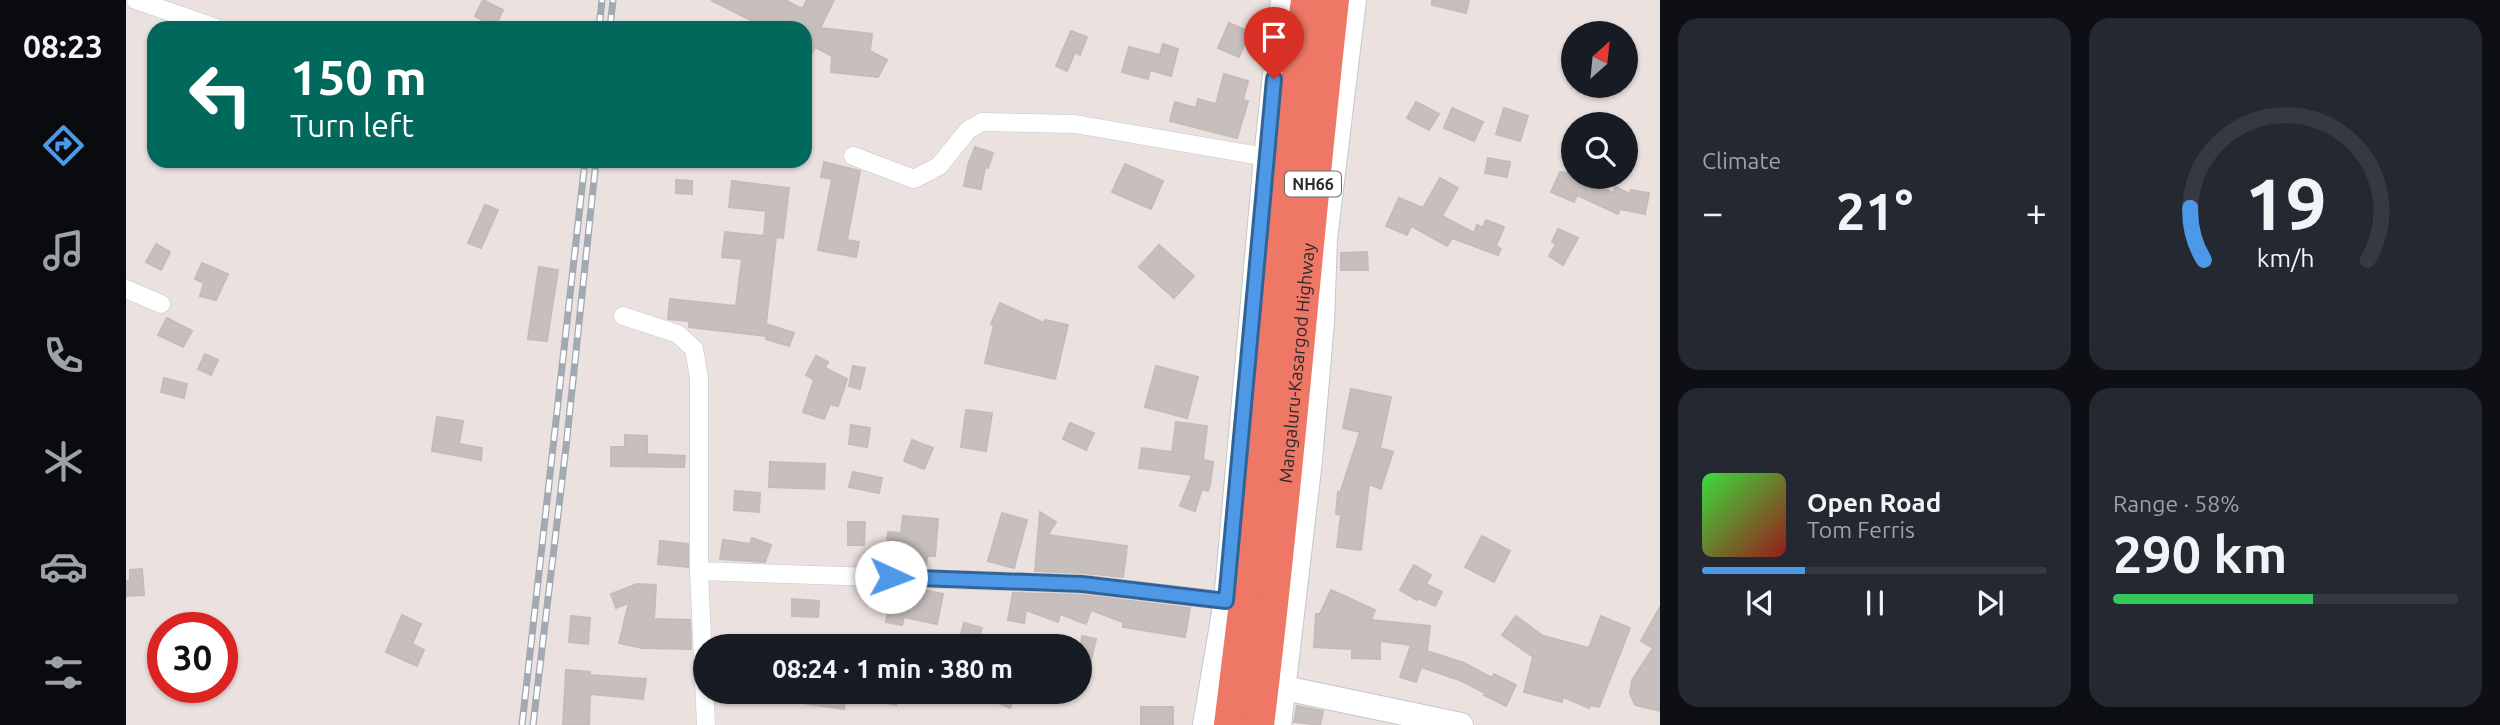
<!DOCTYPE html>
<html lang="en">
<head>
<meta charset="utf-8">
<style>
	body { margin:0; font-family:Ubuntu,sans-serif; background:#242831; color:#f1f3f6; height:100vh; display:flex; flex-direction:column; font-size:26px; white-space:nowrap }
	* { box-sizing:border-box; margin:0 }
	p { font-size:23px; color:#9ea1a6 }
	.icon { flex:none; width:38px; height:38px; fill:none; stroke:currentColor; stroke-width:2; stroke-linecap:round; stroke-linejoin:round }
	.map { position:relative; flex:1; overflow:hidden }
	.sheet { display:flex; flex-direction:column; gap:18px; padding:18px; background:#0d0f14; width:840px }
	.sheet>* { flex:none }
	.hud { position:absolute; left:21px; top:21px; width:665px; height:147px; border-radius:21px; box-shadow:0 2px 5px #0004; background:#00695c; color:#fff; overflow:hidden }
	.needle { width:46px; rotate:27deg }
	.controls { position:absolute; left:1435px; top:21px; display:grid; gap:14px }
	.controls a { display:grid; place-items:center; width:77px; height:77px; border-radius:50%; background:#171b24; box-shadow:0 2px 5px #0004; font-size:35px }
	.speed { position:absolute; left:21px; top:612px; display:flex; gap:14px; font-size:35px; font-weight:700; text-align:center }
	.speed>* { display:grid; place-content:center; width:91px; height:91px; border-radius:50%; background:#171b24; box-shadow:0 2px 5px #0004; line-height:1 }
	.speed .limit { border:10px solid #d22; background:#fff; color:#111 }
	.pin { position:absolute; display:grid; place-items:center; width:60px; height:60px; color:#fff; margin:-72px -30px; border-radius:50% 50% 50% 0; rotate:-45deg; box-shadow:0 0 7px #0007 }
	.pin .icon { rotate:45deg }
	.me { position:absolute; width:77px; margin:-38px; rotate:92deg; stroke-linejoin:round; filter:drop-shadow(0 0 5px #0008) }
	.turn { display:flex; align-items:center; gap:24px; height:147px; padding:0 28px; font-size:32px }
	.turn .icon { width:91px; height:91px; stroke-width:2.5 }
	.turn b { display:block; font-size:49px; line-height:60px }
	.big { font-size:52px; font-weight:700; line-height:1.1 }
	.sheet .widget { flex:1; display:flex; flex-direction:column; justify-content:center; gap:10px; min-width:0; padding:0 24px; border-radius:21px; background:#242831 }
	.sheet .dial { align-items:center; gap:0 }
	.dial svg { height:182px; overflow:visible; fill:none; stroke:#363941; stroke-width:7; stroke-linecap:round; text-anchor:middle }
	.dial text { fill:#f1f3f6; stroke:none }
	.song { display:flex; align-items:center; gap:21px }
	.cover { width:84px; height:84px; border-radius:10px; background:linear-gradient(135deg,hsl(120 70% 55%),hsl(0 70% 35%)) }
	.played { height:7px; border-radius:4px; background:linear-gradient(90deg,#4e99e7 30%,#363941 30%) }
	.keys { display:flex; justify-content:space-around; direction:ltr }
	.heat { display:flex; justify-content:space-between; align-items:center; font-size:38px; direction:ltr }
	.charge { height:10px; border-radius:5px; background:linear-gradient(90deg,#34c759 58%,#363941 0) }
	.sheet .tiles { flex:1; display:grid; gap:18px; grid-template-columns:repeat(2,1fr) }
	.trip { position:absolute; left:567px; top:634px; width:399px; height:70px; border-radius:35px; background:#171b24; box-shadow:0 2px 5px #0004; font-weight:700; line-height:70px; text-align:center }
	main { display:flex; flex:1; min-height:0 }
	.tabs { display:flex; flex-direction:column; width:126px; justify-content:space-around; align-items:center; background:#090b0e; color:#9ea1a6 }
	.tabs .icon { width:49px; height:49px }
	.tabs .active { color:#4e99e7 }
	.tabs b { font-size:32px; color:#f1f3f6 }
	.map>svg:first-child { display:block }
	.building { fill:#c6bfbd; stroke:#c6bcb7; stroke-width:2 }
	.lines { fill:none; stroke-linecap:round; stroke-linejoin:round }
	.street-casing { stroke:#c2c8cf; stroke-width:19 }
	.secondary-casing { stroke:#c2c8cf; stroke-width:26 }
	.highway-casing { stroke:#c3c3c3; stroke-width:33 }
	.street { stroke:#fff; stroke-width:18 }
	.secondary { stroke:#fff; stroke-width:24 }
	.highway { stroke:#e76; stroke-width:32 }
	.rail-casing { stroke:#a1a9b2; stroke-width:7 }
	.rail { stroke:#fff; stroke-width:4.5; stroke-dasharray:13; stroke-linecap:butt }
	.route-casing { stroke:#336396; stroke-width:18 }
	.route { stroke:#4e99e7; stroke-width:12 }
	.labels { text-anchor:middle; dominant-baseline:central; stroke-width:5; stroke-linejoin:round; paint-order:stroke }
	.shield { fill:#fff; stroke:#6a6a6a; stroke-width:2 }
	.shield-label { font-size:16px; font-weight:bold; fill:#2a2a2a }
	.street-label { font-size:18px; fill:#2a2a2a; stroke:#fff }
</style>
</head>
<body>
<main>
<nav class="tabs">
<b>08:23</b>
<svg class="icon active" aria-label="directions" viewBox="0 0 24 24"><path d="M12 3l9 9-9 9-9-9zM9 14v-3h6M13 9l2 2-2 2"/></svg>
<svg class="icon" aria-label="music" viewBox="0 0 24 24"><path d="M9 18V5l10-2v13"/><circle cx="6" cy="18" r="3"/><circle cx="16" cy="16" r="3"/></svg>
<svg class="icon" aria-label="phone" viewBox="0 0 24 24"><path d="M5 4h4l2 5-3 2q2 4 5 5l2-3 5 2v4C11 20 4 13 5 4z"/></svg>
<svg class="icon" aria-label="climate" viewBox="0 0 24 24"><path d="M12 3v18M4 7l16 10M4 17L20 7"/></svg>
<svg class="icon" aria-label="car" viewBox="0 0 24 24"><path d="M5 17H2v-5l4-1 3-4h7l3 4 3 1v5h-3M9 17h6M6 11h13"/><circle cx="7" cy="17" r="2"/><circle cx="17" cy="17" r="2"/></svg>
<svg class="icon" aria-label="filters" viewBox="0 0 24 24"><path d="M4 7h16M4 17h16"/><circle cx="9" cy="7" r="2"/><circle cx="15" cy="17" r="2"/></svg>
</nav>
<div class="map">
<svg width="1534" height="725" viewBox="0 0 1534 725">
	<rect width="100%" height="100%" fill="#ebe1de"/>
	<path class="building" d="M357,0L377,10L369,27L349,16Z
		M585,0H659L676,9L681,0H708L694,28L746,34L744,51L761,60L752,77L705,72L706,56L689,47L679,67V28H640Z
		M1306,0H1343L1340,13L1306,5Z
		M1103,23L1124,32L1113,57L1092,48Z
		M945,31L961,37L954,55L949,52L941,71L930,66Z
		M1037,44L1052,49L1045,76L1024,70L1022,79L996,72L1003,47L1034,55Z
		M1098,74L1122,81L1117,100L1122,101L1111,138L1044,121L1049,102L1070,108L1072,99L1090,104Z
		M1290,102L1313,114L1303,130L1281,118Z
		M1326,108L1357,122L1348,141L1318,128Z
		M1378,108L1402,116L1394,141L1370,134Z
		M849,147L867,153L862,168L859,167L855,189L838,186L842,165Z
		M1362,158L1384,162L1381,177L1359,173Z
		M698,162L734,171L721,240L733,242L730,257L692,250L706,179L695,177Z
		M999,164L1037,181L1025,209L986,192Z
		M1434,172L1447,174V177H1459L1458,180L1487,193L1490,187L1504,194L1505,190L1523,193L1519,214L1494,209L1492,214L1451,195L1448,202L1425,192Z
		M1314,178L1332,188L1316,216L1348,233L1351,225L1357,228L1360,220L1378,227L1370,246L1375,249L1372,255L1326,238L1321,246L1285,226L1281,235L1260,226L1273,198L1297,208Z
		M550,180L566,181V194L550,193Z
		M606,181L663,188L657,238L650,237L640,324L668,333L663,346L640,339L641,336L563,327V321L542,319L544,299L610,306L616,259L596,257L599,232L638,236L640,211L603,207Z
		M359,205L372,210L355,248L342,243Z
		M1432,229L1452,238L1437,265L1423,256L1430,244L1426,242Z
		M30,244L44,252L35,270L20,262Z
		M1033,245L1068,276L1048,298L1013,267Z
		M1241,252L1242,270H1215V253Z
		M76,263L102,274L90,300L74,296L78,283L69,279Z
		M413,267L432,270L421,341L402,339Z
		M874,303L918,323L919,320L942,325L929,379L859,363L868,325L865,324Z
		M41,318L66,331L57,347L32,335Z
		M79,354L92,360L85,375L72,369Z
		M690,356L702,362L699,368L721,379L712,406L704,404L698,419L677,412L688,380L680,375Z
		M727,366L739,368L734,389L723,386Z
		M1030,366L1072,377L1061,418L1019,407Z
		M38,378L61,384L58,398L35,392Z
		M1225,389L1265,397L1254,448L1267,452L1255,489L1243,484L1235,550L1211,547L1215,515L1210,514L1212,492L1214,493L1234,432L1217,428Z
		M840,410L866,413L860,451L835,447Z
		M311,417L337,421L333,444L356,448L355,460L306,451Z
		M1050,422L1081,426L1077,460L1087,462L1084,485L1082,491L1076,489L1069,511L1054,506L1066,475L1013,468L1016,448L1046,452Z
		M944,423L968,433L960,450L937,439Z
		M725,425L744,428L741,447L723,444Z
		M499,435L521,436V454L559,456L558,467L485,466V447H499Z
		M786,440L807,448L798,469L778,461Z
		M644,462L699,464L698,489L643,487Z
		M727,472L756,478L753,493L723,487Z
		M609,491L634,493L633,512L608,510Z
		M914,512L930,522L922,535L1001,546L997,577L957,573L909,571Z
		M876,513L901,520L888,568L862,561Z
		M777,516L812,519L809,556H801L800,566L759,562L762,532L775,533Z
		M722,522H739L738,545H722Z
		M1356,536L1384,551L1368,582L1339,567Z
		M626,538L645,545L639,562L594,559L597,540L624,544Z
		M534,541L562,544V567L532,564Z
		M1288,565L1305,575L1300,584L1316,592L1309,606L1292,598L1291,600L1274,590Z
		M16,569L18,595L0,596V581H4V570Z
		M511,584L530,585L528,619L564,620L565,649L516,648L493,643L503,603L490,608L485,594Z
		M767,589L798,590L817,594L811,624L778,617L776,625L760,622Z
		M1205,590L1249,610L1245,620L1304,626L1301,651L1338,663L1366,678L1368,674L1390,685L1380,706L1358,695L1359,693L1336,681L1295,667L1290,682L1274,677L1285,645L1254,641V659L1226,658V649L1188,647L1190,614H1194Z
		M887,593L955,595L1064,608L1059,637L997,627V622L965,610L960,624L934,614L932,622L900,610L898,623L882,620Z
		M666,599L693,601L692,617L666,616Z
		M1534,607V711L1509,705L1504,693L1506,680L1527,648L1515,641Z
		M276,615L295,624L286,644L298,650L291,666L260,652Z
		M445,616L464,618L462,644L443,642Z
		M1390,616L1417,636L1463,648L1475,616L1504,628L1473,707L1464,705L1463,708L1437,697L1436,702L1398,692L1407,657L1376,635Z
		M838,623L856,628L851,646H832Z
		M956,636L970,639L965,660L954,657Z
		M440,670L464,672V675L520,679L517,699L464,694L463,725H437Z
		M677,691H721L718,709L676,703Z
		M733,691H773L770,705L733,697Z
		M844,691H891L884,708Z
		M1171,706L1197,711L1194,725L1168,722Z
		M1015,707H1047V725H1015Z"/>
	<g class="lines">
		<g class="street-casing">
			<path id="street" d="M10,0L90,28
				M727,156L788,179L813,166L842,130L856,122L949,124L1140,157
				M0,289L35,304
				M497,316L552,334L568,349L573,378V571L580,725
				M573,571L956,584L1100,601"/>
		</g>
		<g class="secondary-casing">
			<path id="secondary" d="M1144,685L1335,725
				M1079,725L1100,601L1140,157L1157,0
				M1153,725L1184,460L1196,322L1199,239L1228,0"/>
		</g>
		<g class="highway-casing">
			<g id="highway">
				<path d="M1104,725L1119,603L1161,160L1181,0"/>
				<path id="s1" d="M1132,725C1162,484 1180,241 1207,0"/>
			</g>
		</g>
		<use href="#street" class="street"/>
		<use href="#secondary" class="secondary"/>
		<use href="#highway" class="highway"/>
		<g class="rail-casing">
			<path id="rail" d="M473,28L476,0
				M484,28L487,0
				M396,725L459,161
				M407,725L440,447L470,161"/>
		</g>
		<use href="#rail" class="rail"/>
	</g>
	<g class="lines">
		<g class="route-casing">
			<path id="route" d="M765,577L956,584L1100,601L1148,79"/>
		</g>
		<use href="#route" class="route"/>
	</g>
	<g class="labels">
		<rect class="shield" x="1159" y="171.5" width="56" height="25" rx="5"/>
		<g class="shield-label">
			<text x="1187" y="184">NH66</text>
		</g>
		<g class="street-label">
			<text stroke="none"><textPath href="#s1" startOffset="364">Mangaluru-Kasargod Highway</textPath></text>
		</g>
	</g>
</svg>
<div class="controls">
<a><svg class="needle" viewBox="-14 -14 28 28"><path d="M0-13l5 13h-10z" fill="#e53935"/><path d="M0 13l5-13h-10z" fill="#9ea1a6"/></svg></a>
<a><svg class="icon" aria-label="search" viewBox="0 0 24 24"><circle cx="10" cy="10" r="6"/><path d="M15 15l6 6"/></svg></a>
</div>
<div class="speed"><div class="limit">30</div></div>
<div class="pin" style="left:1148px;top:79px;background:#d93025"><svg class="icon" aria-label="arrive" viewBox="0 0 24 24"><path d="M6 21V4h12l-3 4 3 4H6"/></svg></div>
<svg class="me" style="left:765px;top:577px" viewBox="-20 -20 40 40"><circle r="19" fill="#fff"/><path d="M0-13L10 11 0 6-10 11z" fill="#4e99e7"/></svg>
<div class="trip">08:24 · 1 min · 380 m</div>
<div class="hud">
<div class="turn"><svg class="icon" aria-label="left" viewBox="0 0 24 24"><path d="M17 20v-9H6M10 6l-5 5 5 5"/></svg><div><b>150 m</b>Turn left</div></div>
</div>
</div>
<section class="sheet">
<div class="tiles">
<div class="widget"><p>Climate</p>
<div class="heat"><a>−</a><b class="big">21°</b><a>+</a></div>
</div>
<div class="widget dial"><svg viewBox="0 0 100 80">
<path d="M14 69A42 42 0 1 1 86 69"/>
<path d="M14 69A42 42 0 0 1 8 46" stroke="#4e99e7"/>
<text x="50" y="56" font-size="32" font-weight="700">19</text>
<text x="50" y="72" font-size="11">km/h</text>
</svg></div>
<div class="widget">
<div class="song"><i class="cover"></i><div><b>Open Road</b><p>Tom Ferris</p></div></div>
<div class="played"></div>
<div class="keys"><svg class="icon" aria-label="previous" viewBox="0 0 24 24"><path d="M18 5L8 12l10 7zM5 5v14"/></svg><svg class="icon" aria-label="pause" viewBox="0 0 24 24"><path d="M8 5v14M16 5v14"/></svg><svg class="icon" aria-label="next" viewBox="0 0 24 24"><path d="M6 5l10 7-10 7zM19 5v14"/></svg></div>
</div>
<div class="widget"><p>Range · 58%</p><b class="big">290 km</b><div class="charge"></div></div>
</div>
</section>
</main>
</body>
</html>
